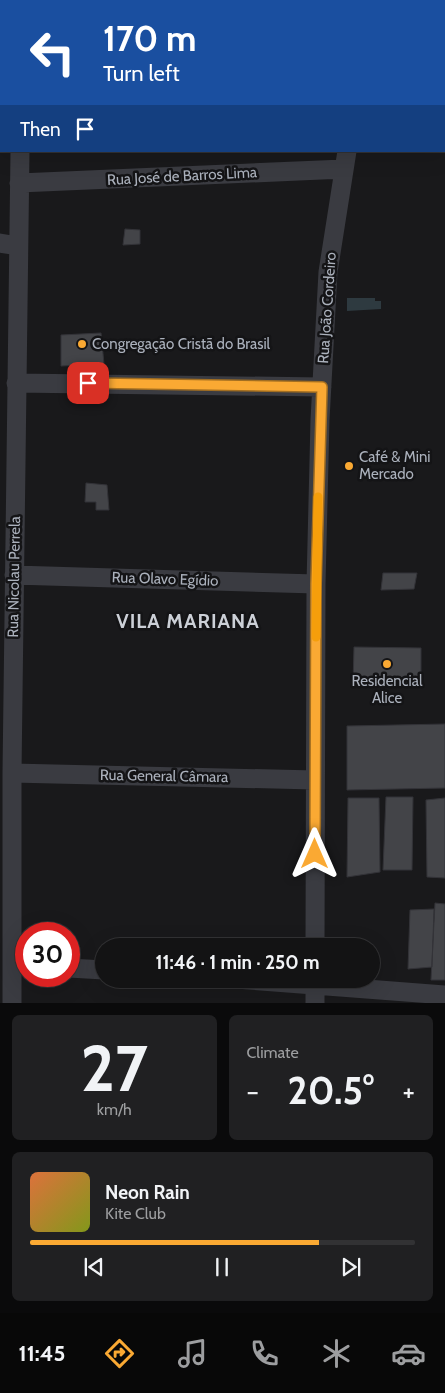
<!DOCTYPE html>
<html lang="en">
<head>
<meta charset="utf-8">
<style>
	body { margin:0; font-family:Cabin,sans-serif; background:#202022; color:#f1f3f6; height:100vh; display:flex; flex-direction:column; font-size:19px; white-space:nowrap }
	* { box-sizing:border-box; margin:0 }
	p { font-size:16px; color:#9d9ea0 }
	.icon { flex:none; width:28px; height:28px; fill:none; stroke:currentColor; stroke-width:2; stroke-linecap:round; stroke-linejoin:round }
	.map { position:relative; height:1003px; overflow:hidden }
	.side { display:flex; flex-direction:column; gap:12px; padding:12px; background:#0a0a0b; flex:1 }
	.side>* { flex:none }
	.guide { position:absolute; left:0px; top:0px; width:445px; height:152px; box-shadow:0 5px 20px #0002,0 0 0 1px #323234; background:#1a4fa0; color:#fff; overflow:hidden }
	.speed { position:absolute; left:15px; top:922px; display:flex; gap:10px; font-size:25px; font-weight:700; text-align:center }
	.speed>* { display:grid; place-content:center; width:65px; height:65px; border-radius:50%; background:#131314; box-shadow:0 5px 20px #0002,0 0 0 1px #323234; line-height:1 }
	.speed .limit { border:8px solid #d22; background:#fff; color:#111 }
	.pin { position:absolute; display:grid; place-items:center; width:42px; height:42px; color:#fff; margin:-21px; border-radius:10px; box-shadow:0 2px 8px #0006 }
	.me { position:absolute; width:55px; margin:-28px; rotate:0deg; stroke-linejoin:round; filter:drop-shadow(0 0 4px #0008) }
	.turn { display:flex; align-items:center; gap:18px; height:105px; padding:0 20px; font-size:22px }
	.turn .icon { width:65px; height:65px; stroke-width:2.5 }
	.turn b { display:block; font-size:35px; line-height:42px }
	.then { display:flex; align-items:center; height:48px; padding:0 20px; background:#0003; gap:10px; font-size:19px }
	.big { font-size:38px; font-weight:700; line-height:1.1 }
	.side .widget { flex:1; display:flex; flex-direction:column; justify-content:center; gap:8px; min-width:0; padding:0 18px; border-radius:8px; background:#202022 }
	.side .dial { align-items:center; gap:0 }
	.dial b { font-size:65px; line-height:1 }
	.song { display:flex; align-items:center; gap:15px }
	.cover { width:60px; height:60px; border-radius:8px; background:linear-gradient(135deg,hsl(20 70% 55%),hsl(70 70% 35%)) }
	.played { height:5px; border-radius:2px; background:linear-gradient(90deg,#faa933 75%,#323234 75%) }
	.keys { display:flex; justify-content:space-around; direction:ltr }
	.heat { display:flex; justify-content:space-between; align-items:center; font-size:28px; direction:ltr }
	.side .tiles { flex:1; display:grid; gap:12px; grid-template-columns:1fr 1fr }
	.widget:last-child { grid-column:span 2 }
	.trip { position:absolute; left:95px; top:938px; width:285px; height:50px; border-radius:25px; background:#131314; box-shadow:0 5px 20px #0002,0 0 0 1px #323234; font-weight:700; line-height:50px; text-align:center }
	.tabs { display:flex; height:80px; justify-content:space-around; align-items:center; background:#080808; color:#9d9ea0 }
	.tabs .icon { width:35px; height:35px }
	.tabs .active { color:#faa933 }
	.tabs b { font-size:22px; color:#f1f3f6 }
	.map>svg:first-child { display:block }
	.water { fill:#2e3a40 }
	.building { fill:#434448; stroke:#333338 }
	.lines { fill:none; stroke-linecap:round; stroke-linejoin:round }
	.minor { stroke:#3a3b41; stroke-width:19 }
	.route-casing { stroke:#a26e21; stroke-width:12 }
	.route { stroke:#faa933; stroke-width:9 }
	.slow { stroke:#f59e0b; stroke-width:9 }
	.poi-dot { fill:#faa933; stroke:#141416; stroke-width:2 }
	.labels { text-anchor:middle; dominant-baseline:central; stroke-width:5; stroke-linejoin:round; paint-order:stroke }
	.street-label { font-size:15px; fill:#abb1bc; stroke:#141416 }
	.poi-label { font-size:15px; fill:#abb1bc; stroke:#141416; text-anchor:start }
	.district-label { font-size:20px; font-weight:bold; letter-spacing:1px; fill:#ccd0d7; stroke:#141416 }
</style>
</head>
<body>
<div class="map">
<svg width="445" height="1003" viewBox="0 0 445 1003">
	<rect width="100%" height="100%" fill="#19191b"/>
	<path class="water" d="M347,298H375V301H381V309L347,311Z"/>
	<path class="building" d="M420,0H445V80L444,1Z
		M125,229L140,230V244L123,245Z
		M101,333L104,364L61,366V335Z
		M86,483L107,485L109,510H96V502H85Z
		M383,573H417L414,589L381,590Z
		M354,647L421,648V687L389,686V679H382L381,686L353,685Z
		M445,724V788L347,790V726Z
		M386,797H413L412,870H383Z
		M348,798H379L380,872L347,877Z
		M445,798V878L427,877L426,800Z
		M435,903L445,904V980H431Z
		M434,909L432,967L408,969L410,910Z"/>
	<g class="lines">
		<path class="minor" d="M26,1V0
			M367,1L368,0
			M19,183L344,169
			M0,243L18,246
			M16,383L322,387
			M14,575L316,584
			M12,773L315,780
			M315,946L316,584L320,420L328,272L347,151
			M69,968L104,970
			M236,979L445,995
			M315,979V1003
			M12,1003V773L20,151"/>
	</g>
	<g class="lines">
		<g class="route-casing">
			<path id="route" d="M88,383L322,387L316,584L315,854"/>
		</g>
		<use href="#route" class="route"/>
		<path class="slow" d="M316,637L318,497"/>
	</g>
	<g class="poi-dot">
		<circle cx="82" cy="344" r="5"/>
		<circle cx="349" cy="466" r="5"/>
		<circle cx="387" cy="664" r="5"/>
	</g>
	<g class="labels">
		<g class="street-label">
			<text transform="translate(182 176) rotate(-3)">Rua José de Barros Lima</text>
			<text transform="translate(327 308) rotate(-86)">Rua João Cordeiro</text>
			<text transform="translate(14 577) rotate(-89)">Rua Nicolau Perrela</text>
			<text transform="translate(165 579) rotate(2)">Rua Olavo Egídio</text>
			<text transform="translate(164 776) rotate(1)">Rua General Câmara</text>
		</g>
		<g class="poi-label">
			<text x="92" y="344">Congregação Cristã do Brasil</text>
			<text x="359" y="457">Café &amp; Mini<tspan x="359" dy="17">Mercado</tspan></text>
			<text x="387" y="681" text-anchor="middle">Residencial<tspan x="387" dy="17">Alice</tspan></text>
		</g>
		<g class="district-label">
			<text x="188" y="621">VILA MARIANA</text>
		</g>
	</g>
</svg>
<div class="speed"><div class="limit">30</div></div>
<div class="pin" style="left:88px;top:383px;background:#d93025"><svg class="icon" aria-label="arrive" viewBox="0 0 24 24"><path d="M6 21V4h12l-3 4 3 4H6"/></svg></div>
<svg class="me" style="left:315px;top:854px" viewBox="-20 -20 40 40"><path d="M0-17L14 15 0 8-14 15z" fill="#faa933" stroke="#fff" stroke-width="4"/></svg>
<div class="trip">11:46 · 1 min · 250 m</div>
<div class="guide">
<div class="turn"><svg class="icon" aria-label="left" viewBox="0 0 24 24"><path d="M17 20v-9H6M10 6l-5 5 5 5"/></svg><div><b>170 m</b>Turn left</div></div>
<div class="then">Then<svg class="icon" aria-label="arrive" viewBox="0 0 24 24"><path d="M6 21V4h12l-3 4 3 4H6"/></svg></div>
</div>
</div>
<section class="side">
<div class="tiles">
<div class="widget dial"><b>27</b><p>km/h</p></div>
<div class="widget"><p>Climate</p>
<div class="heat"><a>−</a><b class="big">20.5°</b><a>+</a></div>
</div>
<div class="widget">
<div class="song"><i class="cover"></i><div><b>Neon Rain</b><p>Kite Club</p></div></div>
<div class="played"></div>
<div class="keys"><svg class="icon" aria-label="previous" viewBox="0 0 24 24"><path d="M18 5L8 12l10 7zM5 5v14"/></svg><svg class="icon" aria-label="pause" viewBox="0 0 24 24"><path d="M8 5v14M16 5v14"/></svg><svg class="icon" aria-label="next" viewBox="0 0 24 24"><path d="M6 5l10 7-10 7zM19 5v14"/></svg></div>
</div>
</div>
</section>
<nav class="tabs">
<b>11:45</b>
<svg class="icon active" aria-label="directions" viewBox="0 0 24 24"><path d="M12 3l9 9-9 9-9-9zM9 14v-3h6M13 9l2 2-2 2"/></svg>
<svg class="icon" aria-label="music" viewBox="0 0 24 24"><path d="M9 18V5l10-2v13"/><circle cx="6" cy="18" r="3"/><circle cx="16" cy="16" r="3"/></svg>
<svg class="icon" aria-label="phone" viewBox="0 0 24 24"><path d="M5 4h4l2 5-3 2q2 4 5 5l2-3 5 2v4C11 20 4 13 5 4z"/></svg>
<svg class="icon" aria-label="climate" viewBox="0 0 24 24"><path d="M12 3v18M4 7l16 10M4 17L20 7"/></svg>
<svg class="icon" aria-label="car" viewBox="0 0 24 24"><path d="M5 17H2v-5l4-1 3-4h7l3 4 3 1v5h-3M9 17h6M6 11h13"/><circle cx="7" cy="17" r="2"/><circle cx="17" cy="17" r="2"/></svg>
</nav>
</body>
</html>
